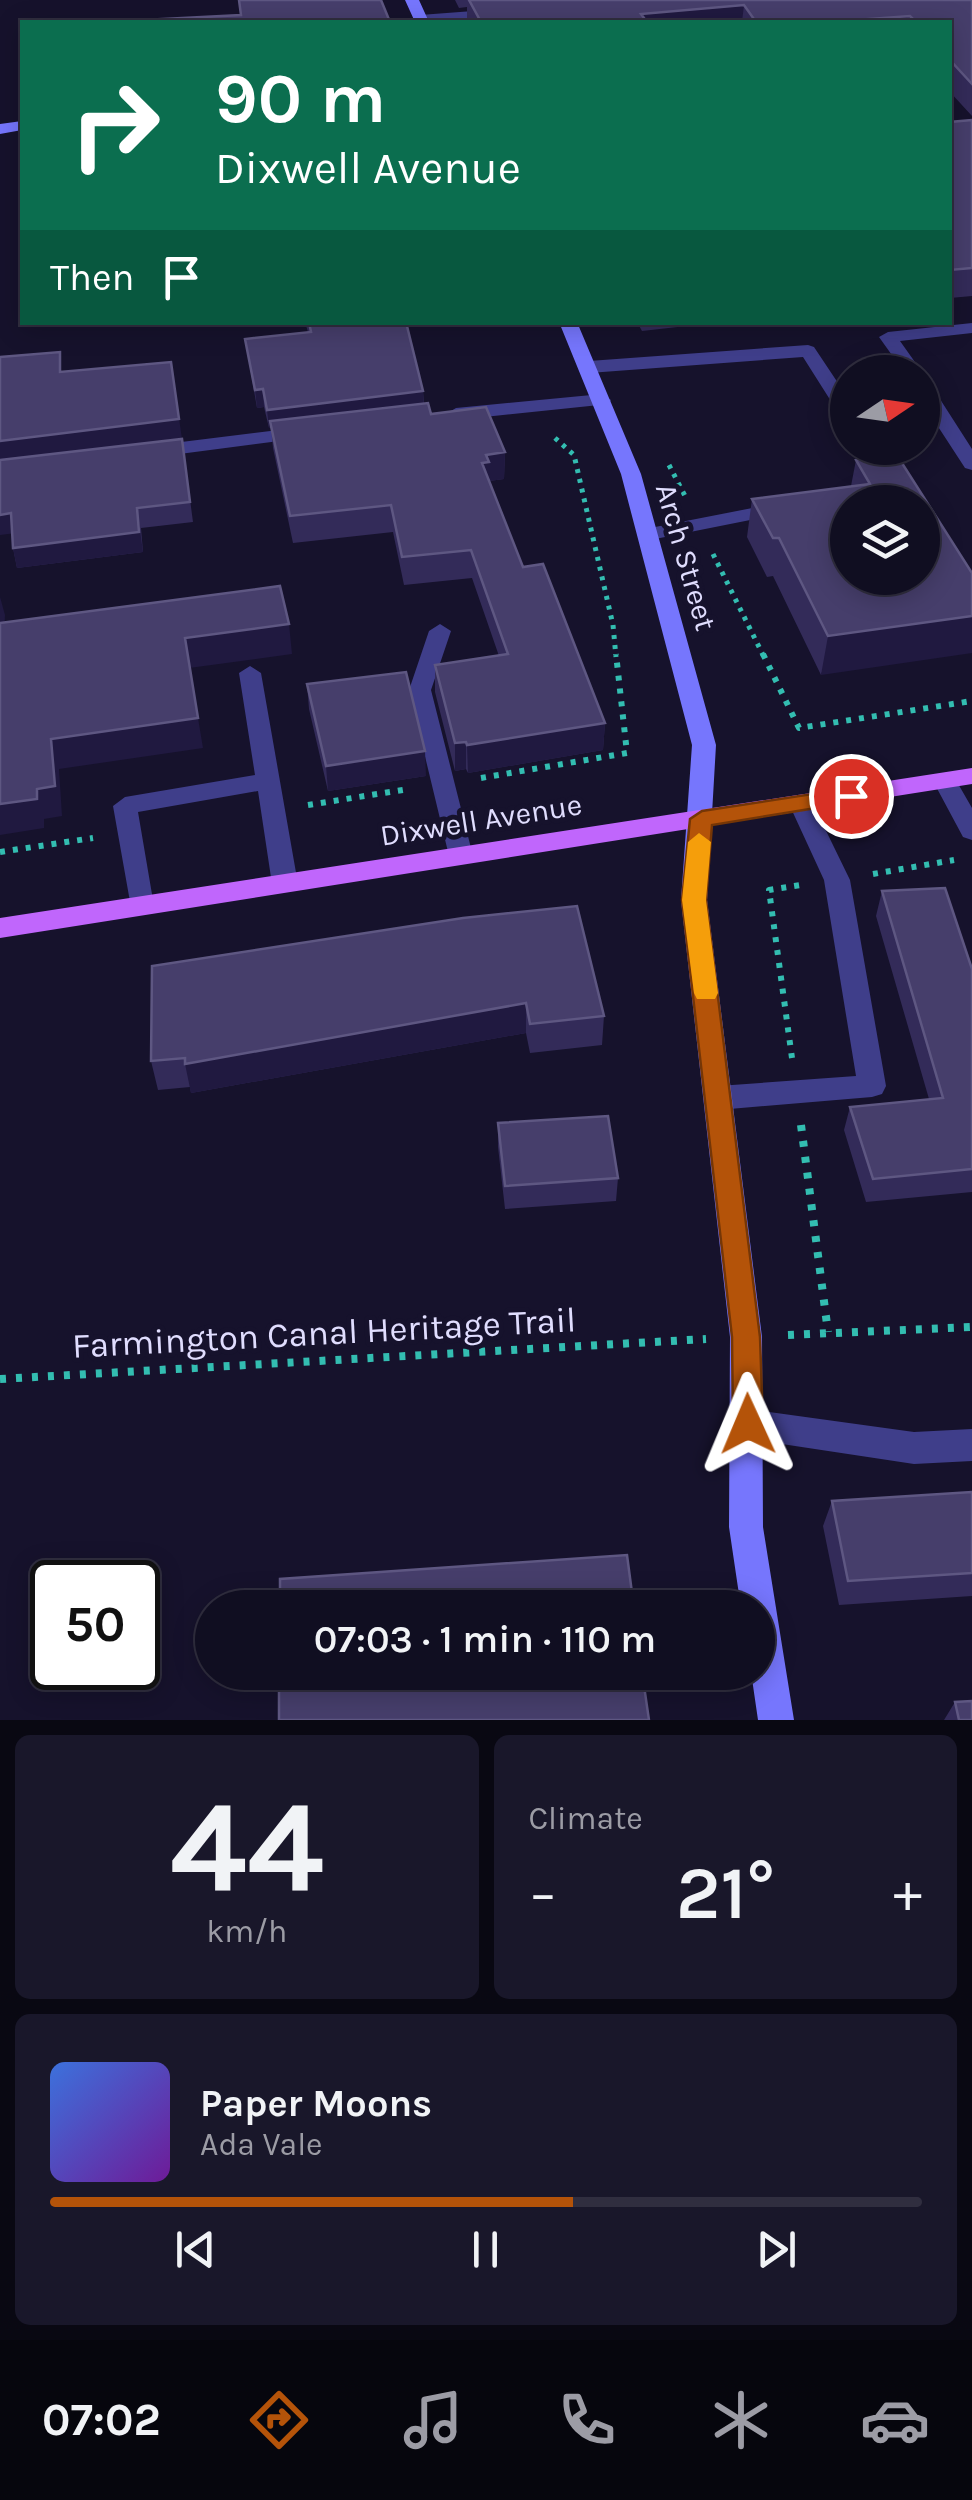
<!DOCTYPE html>
<html lang="en">
<head>
<meta charset="utf-8">
<style>
	body { margin:0; font-family:Karla,sans-serif; background:#19172a; color:#f1f3f6; height:100vh; display:flex; flex-direction:column; font-size:38px; white-space:nowrap }
	* { box-sizing:border-box; margin:0 }
	p { font-size:32px; color:#9c9ca5 }
	.icon { flex:none; width:55px; height:55px; fill:none; stroke:currentColor; stroke-width:2; stroke-linecap:round; stroke-linejoin:round }
	.map { position:relative; height:1720px; overflow:hidden }
	.panel { display:flex; flex-direction:column; gap:15px; padding:15px; background:#090812; flex:1 }
	.panel>* { flex:none }
	.banner { position:absolute; left:20px; top:20px; width:932px; height:305px; border-radius:0px; box-shadow:0 5px 25px #0003,0 0 0 2px #302e3f; background:#0b6e4f; color:#fff; overflow:hidden }
	.needle { width:65px; rotate:77deg }
	.buttons { position:absolute; left:830px; top:355px; display:grid; gap:20px }
	.buttons a { display:grid; place-items:center; width:110px; height:110px; border-radius:50%; background:#100e21; box-shadow:0 5px 25px #0003,0 0 0 2px #302e3f; font-size:50px }
	.speed { position:absolute; left:30px; top:1560px; display:flex; gap:20px; font-size:50px; font-weight:700; text-align:center }
	.speed>* { display:grid; place-content:center; width:130px; height:130px; border-radius:50%; background:#100e21; box-shadow:0 5px 25px #0003,0 0 0 2px #302e3f; line-height:1 }
	.speed .limit { border:5px solid #111; border-radius:15px; background:#fff; color:#111 }
	.pin { position:absolute; display:grid; place-items:center; width:85px; height:85px; color:#fff; margin:-42px; border:5px solid #fff; border-radius:50%; box-shadow:0 2px 10px #0007 }
	.me { position:absolute; width:110px; margin:-55px; rotate:359deg; stroke-linejoin:round; filter:drop-shadow(0 0 8px #0008) }
	.turn { display:flex; align-items:center; gap:35px; height:210px; padding:0 30px; font-size:45px }
	.turn .icon { width:130px; height:130px; stroke-width:2.5 }
	.turn b { display:block; font-size:70px; line-height:85px }
	.then { display:flex; align-items:center; height:95px; padding:0 30px; background:#0003; gap:20px; font-size:38px }
	.big { font-size:75px; font-weight:600; line-height:1.1 }
	.panel .tile { flex:1; display:flex; flex-direction:column; justify-content:center; gap:15px; min-width:0; padding:0 35px; border-radius:15px; background:#19172a }
	.panel .dial { align-items:center; gap:0 }
	.dial b { font-size:130px; line-height:1 }
	.song { display:flex; align-items:center; gap:30px }
	.cover { width:120px; height:120px; border-radius:15px; background:linear-gradient(135deg,hsl(220 70% 55%),hsl(280 70% 35%)) }
	.played { height:10px; border-radius:5px; background:linear-gradient(90deg,#b45309 60%,#302e3f 60%) }
	.keys { display:flex; justify-content:space-around; direction:ltr }
	.heat { display:flex; justify-content:space-between; align-items:center; font-size:55px; direction:ltr }
	.panel .tiles { flex:1; display:grid; gap:15px; grid-template-columns:1fr 1fr }
	.tile:last-child { grid-column:span 2 }
	.trip { position:absolute; left:195px; top:1590px; width:580px; height:100px; border-radius:50px; background:#100e21; box-shadow:0 5px 25px #0003,0 0 0 2px #302e3f; font-weight:600; line-height:100px; text-align:center }
	.dock { display:flex; height:160px; justify-content:space-around; align-items:center; background:#06060d; color:#9c9ca5 }
	.dock .icon { width:70px; height:70px }
	.dock .current { color:#b45309 }
	.dock b { font-size:45px; color:#f1f3f6 }
	.map>svg:first-child { display:block }
	.lines { fill:none; stroke-linecap:round; stroke-linejoin:round }
	.path-far2 { stroke:#33bdb1; stroke-width:5; stroke-dasharray:4 6; stroke-linecap:butt }
	.path-far1 { stroke:#33bdb1; stroke-width:6; stroke-dasharray:5 8; stroke-linecap:butt }
	.path { stroke:#33bdb1; stroke-width:8; stroke-dasharray:6 10; stroke-linecap:butt }
	.lane { fill:#3f3e8a; fill-rule:evenodd }
	.street { fill:#3f3e8a; fill-rule:evenodd }
	.secondary { fill:#7676fd; fill-rule:evenodd }
	.primary { fill:#c066fc; fill-rule:evenodd }
	.wall { fill:#332b59 }
	.shaded-wall { fill:#201940 }
	.building { fill:#463e6b; stroke:#5e5782; stroke-width:2.5; fill-rule:evenodd }
	.route { fill:#b45309; stroke:#753606; stroke-width:2.5 }
	.slow { fill:#f59e0b }
	.labels { text-anchor:middle; dominant-baseline:central; stroke-width:10; stroke-linejoin:round; paint-order:stroke }
	.street-label { font-size:30px; fill:#e0ddfe; stroke:#16122c }
	.near-street-label { font-size:35px; fill:#e0ddfe; stroke:#16122c }
</style>
</head>
<body>
<div class="map">
<svg width="972" height="1720" viewBox="0 0 972 1720">
	<rect width="100%" height="100%" fill="#16122c"/>
	<g class="lines">
		<path class="path-far2" d="M555,438L574,455L613,625L616,657
			M669,465L686,498
			M713,554L764,657"/>
		<path class="path-far1" d="M763,654L799,728L972,701
			M481,778L627,753L616,654
			M308,805L409,789
			M0,852L93,838
			M873,874L954,860
			M792,1058L769,890L801,885"/>
		<path class="path" d="M801,1125L828,1332
			M788,1335L972,1327
			M0,1379L706,1339"/>
		<path class="lane" d="M972,323V333L900,341L922,372H904L879,337L888,332Z
			M808,345L814,347L848,398V419L841,417L803,357L589,373L580,367L589,361Z
			M922,380L929,382L972,449V470L965,468L922,402Z
			M783,502L793,508L790,512L650,540L640,534L650,528Z
			M440,624L451,631L431,690L473,856L470,862H452L449,856L409,690L429,631Z
			M250,666L261,673L298,884L294,891H276L272,884L258,791L138,812L154,906L150,913H132L113,806L125,797L255,775L239,673Z
			M945,773L953,775L972,808V840L963,837L933,781Z
			M801,795L813,804L850,880L886,1086L882,1094L872,1097L718,1110L708,1106L704,1098L708,1090L718,1086L856,1076L824,880L789,804Z"/>
		<path class="street" d="M500,9L507,13L505,16L429,22L413,19L420,15Z
			M602,394L611,400L609,404L456,420L446,414L456,408Z
			M303,427L310,429V437L149,458L139,452L149,446Z
			M748,1409L914,1432L972,1429V1461L914,1464L748,1439L737,1435L732,1424L737,1413Z"/>
		<path class="secondary" d="M405,0H419L429,22H415Z
			M22,121V130L0,134V124Z
			M559,322H577L641,474L716,745L707,900L762,1337L763,1527L794,1720H758L751,1672H758V1608H741L729,1527L730,1337L681,900L692,745L621,474Z"/>
		<path class="primary" d="M972,768V784L0,938V918Z"/>
	</g>
	<path class="wall" d="M455,0H972V116L950,92V22H467V7L459,8Z
		M972,120V296L950,298V122Z
		M305,322H406L423,391L424,403L431,414L505,452L504,479L489,481L523,567L605,723L603,750L468,773L466,769L455,771L435,692V665L499,656L472,578L404,585L393,532L293,543L273,448L271,427L269,428L264,407L257,408L245,339L308,332Z
		M637,322H722L642,331Z
		M64,371L182,439L193,522L141,528L143,552L17,568L13,548L12,534Z
		M893,449L821,675L773,576L767,577L747,537L752,499L851,486L856,460Z
		M307,684L426,776L328,791L309,709Z
		M882,891L972,969V1192L866,1202L844,1130L850,1107L929,1099L876,916Z
		M463,918L604,1016L602,1045L530,1053L526,1033L191,1093L190,1087L158,1090L151,1061Z
		M498,1123L618,1178L616,1201L505,1209L498,1147Z
		M972,1492V1596L839,1605L823,1526L832,1501Z
		M955,1702L972,1720H944Z"/>
	<path class="shaded-wall" d="M744,5L742,22H641V14Z
		M171,362L182,439L0,461V441Z
		M263,389L264,407L257,408L255,390Z
		M423,391L424,408L269,428L267,410Z
		M505,452L504,479L489,481L482,463L486,455Z
		M137,508L143,552L17,568L13,548Z
		M11,513L16,533L0,535V515Z
		M0,597L5,615L3,653L0,641Z
		M972,616V653L821,675L828,636Z
		M289,624L292,654L189,668L185,638Z
		M198,718L203,748L59,769L62,816L44,819V828L0,835V804L37,789L51,739Z
		M605,723L603,750L468,773L467,745Z
		M466,742V769L455,771V743Z
		M425,751L426,776L328,791L326,766Z
		M526,1003V1033L191,1093L185,1064Z"/>
	<path class="building" d="M239,0H381L390,22H144V20L241,15Z
		M469,0H972V84L950,60V22H916L910,16L828,22H756L744,5L641,14L647,22H481Z
		M972,120V268L950,270V122Z
		M309,322H406L423,391L267,410L263,389L255,390L245,339L311,332Z
		M60,352V372L171,362L179,419L0,441V357Z
		M428,403L431,414L486,407L505,452L486,455L489,462L482,463L523,567L543,564L605,723L467,745L466,742L455,743L435,665L508,654L471,550L402,557L391,505L290,516L270,421Z
		M182,439L190,502L137,508L139,532L13,548L11,513L0,515V460Z
		M893,449L972,573V616L828,636L779,538H773L752,499L870,484L856,460ZM848,502H922V578H848Z
		M280,586L289,624L185,638L198,718L51,739L55,786L37,789V799L0,804V623Z
		M406,672L425,751L326,766L307,684Z
		M945,888L972,969V1169L873,1179L850,1107L943,1098L882,891Z
		M577,906L604,1016L530,1024L526,1003L185,1064V1058L151,1061L152,966L463,918Z
		M608,1116L618,1178L505,1186L498,1123Z
		M972,1492V1573L848,1581L832,1501Z
		M627,1555L634,1608H280V1579Z
		M279,1672H642L649,1720H279Z
		M972,1701V1720H959L955,1702Z"/>
	<path class="route" d="M851,788L862,796L859,801L712,825L706,900L760,1337L763,1424L758,1434L748,1438L738,1434L733,1424L732,1337L682,900L690,819L702,811Z"/>
	<path class="slow" d="M699,833L711,842L706,900L718,993L715,999H697L694,993L682,900L688,842Z"/>
	<g class="labels">
		<g class="street-label">
			<text transform="translate(686 557) rotate(74)">Arch Street</text>
			<text transform="translate(481 820) rotate(-9)">Dixwell Avenue</text>
		</g>
		<g class="near-street-label">
			<text transform="translate(324 1333) rotate(-3)">Farmington Canal Heritage Trail</text>
		</g>
	</g>
</svg>
<div class="buttons">
<a><svg class="needle" viewBox="-14 -14 28 28"><path d="M0-13l5 13h-10z" fill="#e53935"/><path d="M0 13l5-13h-10z" fill="#9c9ca5"/></svg></a>
<a><svg class="icon" aria-label="layers" viewBox="0 0 24 24"><path d="M12 4l9 5-9 5-9-5zM3 14l9 5 9-5"/></svg></a>
</div>
<div class="speed"><div class="limit">50</div></div>
<div class="pin" style="left:851px;top:796px;background:#d93025"><svg class="icon" aria-label="arrive" viewBox="0 0 24 24"><path d="M6 21V4h12l-3 4 3 4H6"/></svg></div>
<svg class="me" style="left:748px;top:1424px" viewBox="-20 -20 40 40"><path d="M0-17L14 15 0 8-14 15z" fill="#b45309" stroke="#fff" stroke-width="4"/></svg>
<div class="trip">07:03 · 1 min · 110 m</div>
<div class="banner">
<div class="turn"><svg class="icon" aria-label="right" viewBox="0 0 24 24"><path d="M7 20v-9h11M14 6l5 5-5 5"/></svg><div><b>90 m</b>Dixwell Avenue</div></div>
<div class="then">Then<svg class="icon" aria-label="arrive" viewBox="0 0 24 24"><path d="M6 21V4h12l-3 4 3 4H6"/></svg></div>
</div>
</div>
<section class="panel">
<div class="tiles">
<div class="tile dial"><b>44</b><p>km/h</p></div>
<div class="tile"><p>Climate</p>
<div class="heat"><a>−</a><b class="big">21°</b><a>+</a></div>
</div>
<div class="tile">
<div class="song"><i class="cover"></i><div><b>Paper Moons</b><p>Ada Vale</p></div></div>
<div class="played"></div>
<div class="keys"><svg class="icon" aria-label="previous" viewBox="0 0 24 24"><path d="M18 5L8 12l10 7zM5 5v14"/></svg><svg class="icon" aria-label="pause" viewBox="0 0 24 24"><path d="M8 5v14M16 5v14"/></svg><svg class="icon" aria-label="next" viewBox="0 0 24 24"><path d="M6 5l10 7-10 7zM19 5v14"/></svg></div>
</div>
</div>
</section>
<nav class="dock">
<b>07:02</b>
<svg class="icon current" aria-label="directions" viewBox="0 0 24 24"><path d="M12 3l9 9-9 9-9-9zM9 14v-3h6M13 9l2 2-2 2"/></svg>
<svg class="icon" aria-label="music" viewBox="0 0 24 24"><path d="M9 18V5l10-2v13"/><circle cx="6" cy="18" r="3"/><circle cx="16" cy="16" r="3"/></svg>
<svg class="icon" aria-label="phone" viewBox="0 0 24 24"><path d="M5 4h4l2 5-3 2q2 4 5 5l2-3 5 2v4C11 20 4 13 5 4z"/></svg>
<svg class="icon" aria-label="climate" viewBox="0 0 24 24"><path d="M12 3v18M4 7l16 10M4 17L20 7"/></svg>
<svg class="icon" aria-label="car" viewBox="0 0 24 24"><path d="M5 17H2v-5l4-1 3-4h7l3 4 3 1v5h-3M9 17h6M6 11h13"/><circle cx="7" cy="17" r="2"/><circle cx="17" cy="17" r="2"/></svg>
</nav>
</body>
</html>
